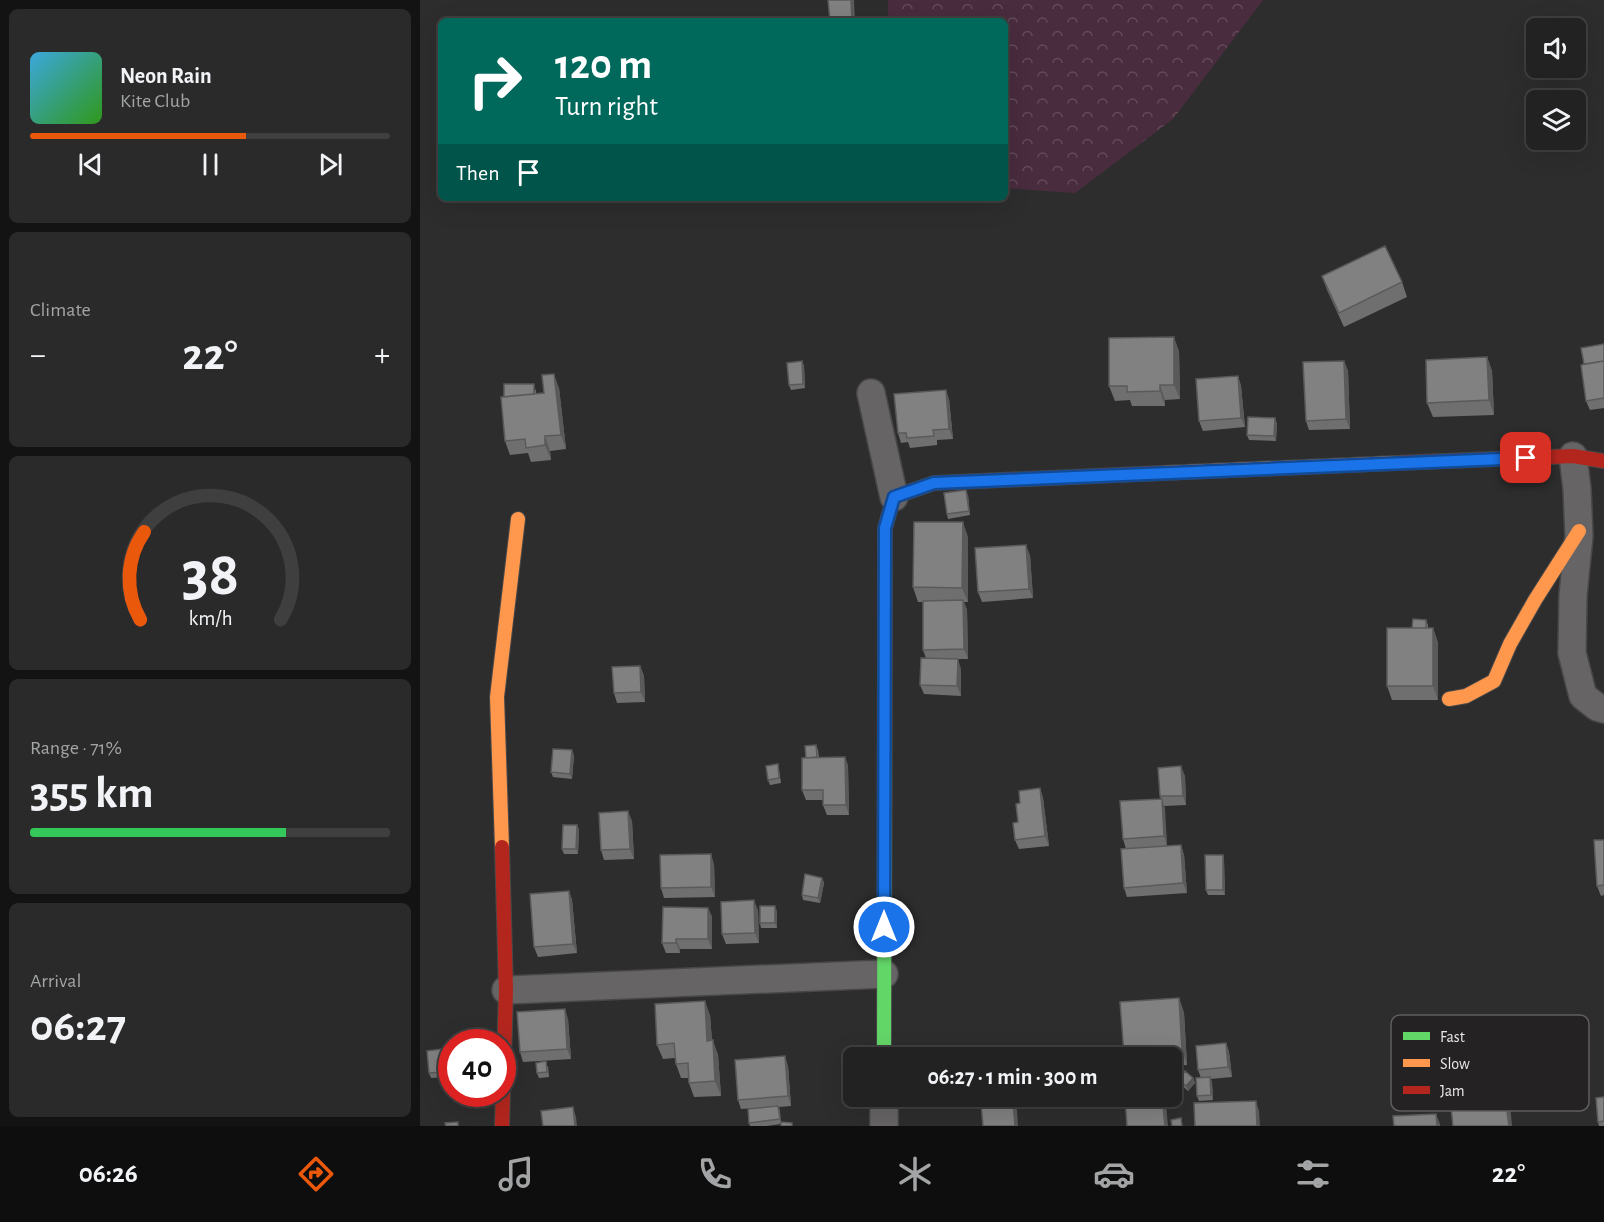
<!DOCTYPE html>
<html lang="en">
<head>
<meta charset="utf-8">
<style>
	body { margin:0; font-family:"Alegreya Sans",sans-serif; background:#2a2a2a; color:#f1f3f6; height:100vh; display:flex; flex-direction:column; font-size:22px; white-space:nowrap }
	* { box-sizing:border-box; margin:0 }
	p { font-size:20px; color:#a2a4a5 }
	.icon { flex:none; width:33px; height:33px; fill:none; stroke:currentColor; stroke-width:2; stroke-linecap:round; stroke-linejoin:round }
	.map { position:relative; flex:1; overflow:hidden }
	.side { display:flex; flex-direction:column; gap:9px; padding:9px; background:#131313; width:420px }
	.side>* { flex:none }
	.guide { position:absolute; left:18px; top:18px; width:570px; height:183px; border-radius:9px; box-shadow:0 6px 24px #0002,0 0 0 2px #3f3f40; background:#00695c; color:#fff; overflow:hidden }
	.fabs { position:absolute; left:1106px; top:18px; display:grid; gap:12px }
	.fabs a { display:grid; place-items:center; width:60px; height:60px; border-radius:9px; background:#222; box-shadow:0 6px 24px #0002,0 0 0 2px #3f3f40; font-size:30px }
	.speed { position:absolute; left:18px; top:1029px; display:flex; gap:12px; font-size:30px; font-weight:700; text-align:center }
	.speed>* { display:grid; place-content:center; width:78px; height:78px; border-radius:50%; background:#222; box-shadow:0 6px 24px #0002,0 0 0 2px #3f3f40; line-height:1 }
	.speed .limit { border:9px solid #d22; background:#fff; color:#111 }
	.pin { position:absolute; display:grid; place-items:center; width:51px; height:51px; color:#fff; margin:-26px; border-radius:12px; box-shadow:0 3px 9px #0006 }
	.me { position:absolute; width:66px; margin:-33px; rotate:0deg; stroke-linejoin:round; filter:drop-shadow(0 0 4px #0008) }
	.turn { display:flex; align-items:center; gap:21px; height:126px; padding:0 18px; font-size:27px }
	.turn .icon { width:78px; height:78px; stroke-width:2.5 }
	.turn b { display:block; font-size:42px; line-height:51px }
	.then { display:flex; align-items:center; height:57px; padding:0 18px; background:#0003; gap:12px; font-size:22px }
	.big { font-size:45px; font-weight:700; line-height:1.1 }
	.side .tile { flex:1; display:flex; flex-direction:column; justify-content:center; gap:9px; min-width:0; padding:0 21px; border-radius:9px; background:#2a2a2a }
	.side .dial { align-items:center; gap:0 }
	.dial svg { height:156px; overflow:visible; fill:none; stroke:#3f3f40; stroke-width:7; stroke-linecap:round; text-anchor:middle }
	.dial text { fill:#f1f3f6; stroke:none }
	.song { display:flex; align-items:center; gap:18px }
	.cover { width:72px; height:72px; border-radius:9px; background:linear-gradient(135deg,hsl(200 70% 55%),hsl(110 70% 35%)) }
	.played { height:6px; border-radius:3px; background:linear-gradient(90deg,#ea580c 60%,#3f3f40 60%) }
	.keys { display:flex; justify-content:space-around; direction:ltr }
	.heat { display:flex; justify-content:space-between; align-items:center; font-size:33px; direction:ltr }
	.charge { height:9px; border-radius:4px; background:linear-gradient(90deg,#34c759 71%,#3f3f40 0) }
	.trip { position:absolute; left:423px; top:1047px; width:339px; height:60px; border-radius:9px; background:#222; box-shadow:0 6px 24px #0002,0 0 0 2px #3f3f40; font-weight:700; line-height:60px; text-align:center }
	.tab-bar { display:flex; height:96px; justify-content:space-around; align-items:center; background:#0e0e0e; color:#a2a4a5 }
	.tab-bar .icon { width:42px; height:42px }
	.tab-bar .on { color:#ea580c }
	.tab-bar b { font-size:27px; color:#f1f3f6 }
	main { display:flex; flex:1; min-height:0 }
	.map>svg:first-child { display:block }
	.forest { fill:url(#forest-crowns) }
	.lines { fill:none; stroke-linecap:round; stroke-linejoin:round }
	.street-casing { stroke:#494849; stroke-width:30 }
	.fast-casing { stroke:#494849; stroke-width:16 }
	.slow-casing { stroke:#494849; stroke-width:16 }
	.jam-casing { stroke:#494849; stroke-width:16 }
	.street { stroke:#666465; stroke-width:27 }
	.fast { stroke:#63d668; stroke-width:14 }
	.slow { stroke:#ff974d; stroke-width:14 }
	.jam { stroke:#b3261e; stroke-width:14 }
	.wall { fill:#706f70 }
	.shaded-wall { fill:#5b5a5b }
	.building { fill:#828182; stroke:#5b5a5b; stroke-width:1.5 }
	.route-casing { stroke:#114b97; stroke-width:15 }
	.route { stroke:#1a73e8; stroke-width:10 }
	.key { fill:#252224; stroke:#605d5f; stroke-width:1.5 }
	.key-label { font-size:16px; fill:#eae7e8 }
</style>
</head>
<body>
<main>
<section class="side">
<div class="tile">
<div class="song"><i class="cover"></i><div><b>Neon Rain</b><p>Kite Club</p></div></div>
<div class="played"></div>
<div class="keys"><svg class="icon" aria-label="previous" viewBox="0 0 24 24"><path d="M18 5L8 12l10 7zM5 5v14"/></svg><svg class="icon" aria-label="pause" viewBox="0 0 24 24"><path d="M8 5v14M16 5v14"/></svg><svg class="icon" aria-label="next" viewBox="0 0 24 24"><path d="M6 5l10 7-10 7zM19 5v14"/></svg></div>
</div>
<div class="tile"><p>Climate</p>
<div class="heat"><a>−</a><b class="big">22°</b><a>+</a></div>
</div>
<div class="tile dial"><svg viewBox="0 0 100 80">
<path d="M14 69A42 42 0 1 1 86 69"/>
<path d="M14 69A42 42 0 0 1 16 24" stroke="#ea580c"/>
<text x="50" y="56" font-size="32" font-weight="700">38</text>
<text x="50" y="72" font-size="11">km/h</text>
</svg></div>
<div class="tile"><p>Range · 71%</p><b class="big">355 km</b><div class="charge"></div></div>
<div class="tile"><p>Arrival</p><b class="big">06:27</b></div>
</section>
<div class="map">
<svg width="1184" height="1126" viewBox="0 0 1184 1126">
	<defs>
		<pattern id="forest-crowns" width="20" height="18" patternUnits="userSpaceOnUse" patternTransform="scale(1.5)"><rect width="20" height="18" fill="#492c3e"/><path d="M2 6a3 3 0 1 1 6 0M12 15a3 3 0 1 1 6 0" fill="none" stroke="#634b5a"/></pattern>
	</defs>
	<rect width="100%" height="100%" fill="#2e2d2e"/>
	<path class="forest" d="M468,0H843L753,119L655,193L585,188V21H468Z"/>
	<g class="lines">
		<g class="street-casing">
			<path id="street" d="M451,393L474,497
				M1153,456L1157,489L1159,536L1153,595L1152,653L1163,696L1177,707L1184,709
				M86,990L464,974
				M464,1126V1096"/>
		</g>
		<g class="fast-casing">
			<path id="fast" d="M464,1058L465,607"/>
		</g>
		<g class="slow-casing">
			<path id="slow" d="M742,473L976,463
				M1029,699L1046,696L1074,681L1090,644L1115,600L1159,531
				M82,847L77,697L98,519"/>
		</g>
		<g class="jam-casing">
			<path id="jam" d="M976,463L1153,456L1184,461
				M465,607V528L474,497L514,483L742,473
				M82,847L86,990L82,1126"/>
		</g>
		<use href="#street" class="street"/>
		<use href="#fast" class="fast"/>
		<use href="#slow" class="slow"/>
		<use href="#jam" class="jam"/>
	</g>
	<path class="wall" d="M902,276L982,282L987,297L924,327L907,290Z
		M1184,344V408L1170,410L1166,401L1164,364Z
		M759,351L760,399L745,400V406H712L710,400L695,401L689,386Z
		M1067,357L1072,371L1074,415L1013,417L1007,403Z
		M382,361L384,366L385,388L371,390L369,385Z
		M924,361L928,371L930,429L889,430L886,421Z
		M818,376L821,386L825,427L783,431L779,421Z
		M139,388L146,449L130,451L131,460L111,462L108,453L90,455L85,441L116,389V393H124Z
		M529,399L533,439L517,440V445L490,448L488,442L481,443L478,433Z
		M857,423L856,441L829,440L827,435Z
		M548,495L550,515L528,519L527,514Z
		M548,537V602H544L547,610L548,659H534L541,669V696L504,694L500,685L506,658L503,650V602H498L493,587Z
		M610,555L613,598L562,602L558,592Z
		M1006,620L1008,625V628H1013L1018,643V700H972L967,686L992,628Z
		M220,666L224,676L225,702L197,703L194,693Z
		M396,745L398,750L399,757H425L428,766L429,815H407L403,805V800H386L382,790L386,758Z
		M154,755L152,779L133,777L131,772Z
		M359,769L361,783L350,785L348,780Z
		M765,776L766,805L744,806L747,846L761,845L764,855L767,893L707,897L704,888L706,849L703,839L741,799L740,796Z
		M620,788L623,798L629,846L599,849L595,840L600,803Z
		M212,821L214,859L184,860L181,850Z
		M157,825L159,830L158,854H144L142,849Z
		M1184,840V895L1181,896L1177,886Z
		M803,855L804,860L805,895H788L786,890Z
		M294,864L295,897L244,898L241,888Z
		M402,878L404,883L400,903L383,900L382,895Z
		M149,891L152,900L157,953L118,957L114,947Z
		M288,908L292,917V949H260V953H246L242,943Z
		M338,910L339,943L306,944L302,934Z
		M357,911V928H341L340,923Z
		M759,998L764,1013L767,1065L752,1066V1058H705L704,1054Z
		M290,1015L292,1040L298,1055L301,1096L274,1097L269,1083V1078H261L256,1064L255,1058L243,1059L237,1045Z
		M148,1019L151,1059L103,1062L100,1052Z
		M806,1043L809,1052L812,1077L790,1079L792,1082L793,1100L779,1101L777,1096L781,1078L778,1070Z
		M22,1049L24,1054L26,1077L11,1078L9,1073Z
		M128,1066L129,1077L119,1078L117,1073Z
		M368,1066L371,1106L359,1107L360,1111L361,1124L346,1126H330L329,1123L334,1108L321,1109L318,1100Z
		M773,1078L775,1083L768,1091L760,1084L759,1080Z
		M503,1096H556V1100L505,1103Z
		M1184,1097V1126H1179L1178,1122Z"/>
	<path class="shaded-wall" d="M431,0H434L435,21H432Z
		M754,337L759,351L760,399L754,385Z
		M1067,357L1072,371L1074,415L1069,400Z
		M382,361L384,366L385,388L383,384Z
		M924,361L928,371L930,429L926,419Z
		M134,374L139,388L146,449L141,435Z
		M818,376L821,386L825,427L821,418Z
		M740,385L745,400V406L740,391Z
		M526,390L529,399L533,439L529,429Z
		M855,418L857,423L856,441L854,436Z
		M125,436L130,451L131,460L125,445Z
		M546,490L548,495L550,515L549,511Z
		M543,522L548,537V602L542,588Z
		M606,545L610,555L613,598L609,589Z
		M543,600L547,610L548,659L544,649Z
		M1013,628L1018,643V700L1013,686Z
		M538,659L541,669V696L537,686Z
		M220,666L224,676L225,702L221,692Z
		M152,750L154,755L152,779L150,774Z
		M425,757L428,766L429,815L426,805Z
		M761,766L765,776L766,805L763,796Z
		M620,788L623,798L629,846L625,836Z
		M742,799L745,808L747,846L744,836Z
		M208,811L212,821L214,859L210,849Z
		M157,825L159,830L158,854L156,849Z
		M761,845L764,855L767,893L763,883Z
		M291,854L294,864L295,897L291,887Z
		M803,855L804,860L805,895L803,890Z
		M402,878L404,883L400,903L398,898Z
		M149,891L152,900L157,953L153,944Z
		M334,900L338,910L339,943L335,933Z
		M355,906L357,911V928L355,923Z
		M288,908L292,917V949L288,939Z
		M256,939L260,949V953L256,943Z
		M759,998L764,1013L767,1065L762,1050Z
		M285,1001L290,1015L293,1055L287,1041Z
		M145,1009L148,1019L151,1059L147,1049Z
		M293,1040L298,1055L301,1096L295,1081Z
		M806,1043L809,1052L812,1077L808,1067Z
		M22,1049L24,1054L26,1077L24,1072Z
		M365,1056L368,1066L371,1106L368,1096Z
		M790,1077L792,1082L793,1100L791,1095Z
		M773,1078L775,1083L768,1091L766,1086Z
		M1084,1090L1090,1104L1092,1126H1089Z
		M742,1096L746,1105L748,1126H745Z
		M593,1101L597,1110L598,1126H595Z
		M836,1101L839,1111L840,1126H837Z
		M153,1107L156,1117L157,1126H155Z
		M1016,1114L1020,1124V1126H1017Z"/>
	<path class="building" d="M408,0H431L432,21H410Z
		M965,246L982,282L919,313L902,276Z
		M754,337V385H740V391L707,392V386H689V338Z
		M1184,344V361L1164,364L1161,348Z
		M1067,357L1069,400L1007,403L1006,360Z
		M382,361L383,384L369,385L367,363Z
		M924,361L926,419L886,421L883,362Z
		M1184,361V398L1166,401L1161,365Z
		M134,374L141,435L125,436V445L106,448L105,439L85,441L81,397L124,393L122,375Z
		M818,376L821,418L779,421L776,379Z
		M84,384H114V394L84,397Z
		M526,390L529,429L513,430L514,436L487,438L486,433H478L474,394Z
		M828,417L855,418L854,436L827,435Z
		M546,490L549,511L527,514L524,493Z
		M494,522H543L542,588L493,587Z
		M606,545L609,589L558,592L555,548Z
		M543,600L544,649L503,650V601Z
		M993,619L1006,620V628H992Z
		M967,628H1013V686H967Z
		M501,658L538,659L537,686L500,685Z
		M220,666L221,692L194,693L192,667Z
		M396,745L397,757L386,758L385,746Z
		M133,749L152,750L150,774L131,772Z
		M425,757L426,805H403V790H382V758Z
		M358,764L359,778L348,780L346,766Z
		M761,766L763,796H740L738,768Z
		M620,788L625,836L595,840L593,823L598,822L596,804L600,803L599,791Z
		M742,799L744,836L703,839L700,801Z
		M208,811L210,849L181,850L179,813Z
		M143,825H157L156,849H142Z
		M1174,840H1184V885L1177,886Z
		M761,845L763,883L704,888L701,849Z
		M291,854V887L241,888L240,855Z
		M785,855H803V890H786Z
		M385,874L402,878L398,898L382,895Z
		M149,891L153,944L114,947L110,894Z
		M334,900L335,933L302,934L301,902Z
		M340,906H355V923H340Z
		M243,907L288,908V939H256V943H242Z
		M759,998L762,1050L704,1054L700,1002Z
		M285,1001L287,1041L293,1040L295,1081L269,1083L268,1063L256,1064L254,1043L237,1045L235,1004Z
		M145,1009L147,1049L100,1052L97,1012Z
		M806,1043L808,1067L778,1070L776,1046Z
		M22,1049L24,1072L9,1073L7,1051Z
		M551,1050V1058H500L499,1053Z
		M365,1056L368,1096L318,1100L315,1060Z
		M126,1061L127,1072L117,1073L116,1063Z
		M765,1071L773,1078L766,1086L759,1080Z
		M790,1077L791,1095L777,1096L776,1078Z
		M1084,1090L1089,1126H1033L1030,1097Z
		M725,1096H742L745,1126H707L705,1098Z
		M1184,1097V1121L1178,1122L1176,1098Z
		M593,1101L595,1126H563L561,1103Z
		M836,1101L837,1126H775L774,1103Z
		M358,1106L360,1119L329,1123L328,1109Z
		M153,1107L155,1126H123L121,1111Z
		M1016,1114L1017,1126H974L973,1116Z
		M761,1118L762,1126H752L751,1120Z
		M38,1122V1126H26L25,1123Z
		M361,1122L372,1123V1126H361Z"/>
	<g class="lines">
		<g class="route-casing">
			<path id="route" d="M464,927L465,528L474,497L514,483L1106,458"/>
		</g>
		<use href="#route" class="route"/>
	</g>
	<rect x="971" y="1015" width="198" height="96" rx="9" class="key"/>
	<rect x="983" y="1032" width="27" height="8" fill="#63d668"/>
	<rect x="983" y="1059" width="27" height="8" fill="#ff974d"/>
	<rect x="983" y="1086" width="27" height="8" fill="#b3261e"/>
	<g class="key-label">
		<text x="1020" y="1042">Fast</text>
		<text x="1020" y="1069">Slow</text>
		<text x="1020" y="1096">Jam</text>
	</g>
</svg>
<div class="fabs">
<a><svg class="icon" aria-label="sound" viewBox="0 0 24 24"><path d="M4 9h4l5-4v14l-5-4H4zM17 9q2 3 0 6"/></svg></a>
<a><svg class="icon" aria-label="layers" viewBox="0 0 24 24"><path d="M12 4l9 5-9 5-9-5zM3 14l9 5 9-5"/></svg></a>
</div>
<div class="speed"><div class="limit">40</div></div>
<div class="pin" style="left:1106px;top:458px;background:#d93025"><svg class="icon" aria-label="arrive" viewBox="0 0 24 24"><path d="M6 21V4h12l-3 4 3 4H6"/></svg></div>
<svg class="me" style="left:464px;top:927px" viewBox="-20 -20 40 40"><circle r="17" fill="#1a73e8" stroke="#fff" stroke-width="3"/><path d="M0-11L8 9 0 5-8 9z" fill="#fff"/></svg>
<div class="trip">06:27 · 1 min · 300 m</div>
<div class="guide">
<div class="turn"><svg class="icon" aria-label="right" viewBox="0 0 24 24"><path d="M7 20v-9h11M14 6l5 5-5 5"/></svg><div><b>120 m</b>Turn right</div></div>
<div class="then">Then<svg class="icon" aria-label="arrive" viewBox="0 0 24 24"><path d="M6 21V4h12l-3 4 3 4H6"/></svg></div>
</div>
</div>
</main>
<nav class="tab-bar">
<b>06:26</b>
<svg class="icon on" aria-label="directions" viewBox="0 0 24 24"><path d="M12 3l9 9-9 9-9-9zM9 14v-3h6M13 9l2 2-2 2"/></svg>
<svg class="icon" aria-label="music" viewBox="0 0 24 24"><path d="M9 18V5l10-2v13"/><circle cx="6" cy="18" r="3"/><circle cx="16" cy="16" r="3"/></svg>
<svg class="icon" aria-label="phone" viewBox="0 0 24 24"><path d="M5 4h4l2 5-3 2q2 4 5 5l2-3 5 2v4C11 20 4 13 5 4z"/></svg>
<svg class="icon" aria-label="climate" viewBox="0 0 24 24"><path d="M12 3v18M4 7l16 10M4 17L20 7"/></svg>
<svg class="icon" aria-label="car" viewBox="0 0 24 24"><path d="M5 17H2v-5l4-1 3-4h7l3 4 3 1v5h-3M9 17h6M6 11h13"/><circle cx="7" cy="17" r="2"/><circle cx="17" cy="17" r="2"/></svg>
<svg class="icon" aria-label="filters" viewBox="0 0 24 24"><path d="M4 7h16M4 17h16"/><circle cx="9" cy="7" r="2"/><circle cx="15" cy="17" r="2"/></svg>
<b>22°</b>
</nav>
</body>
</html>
